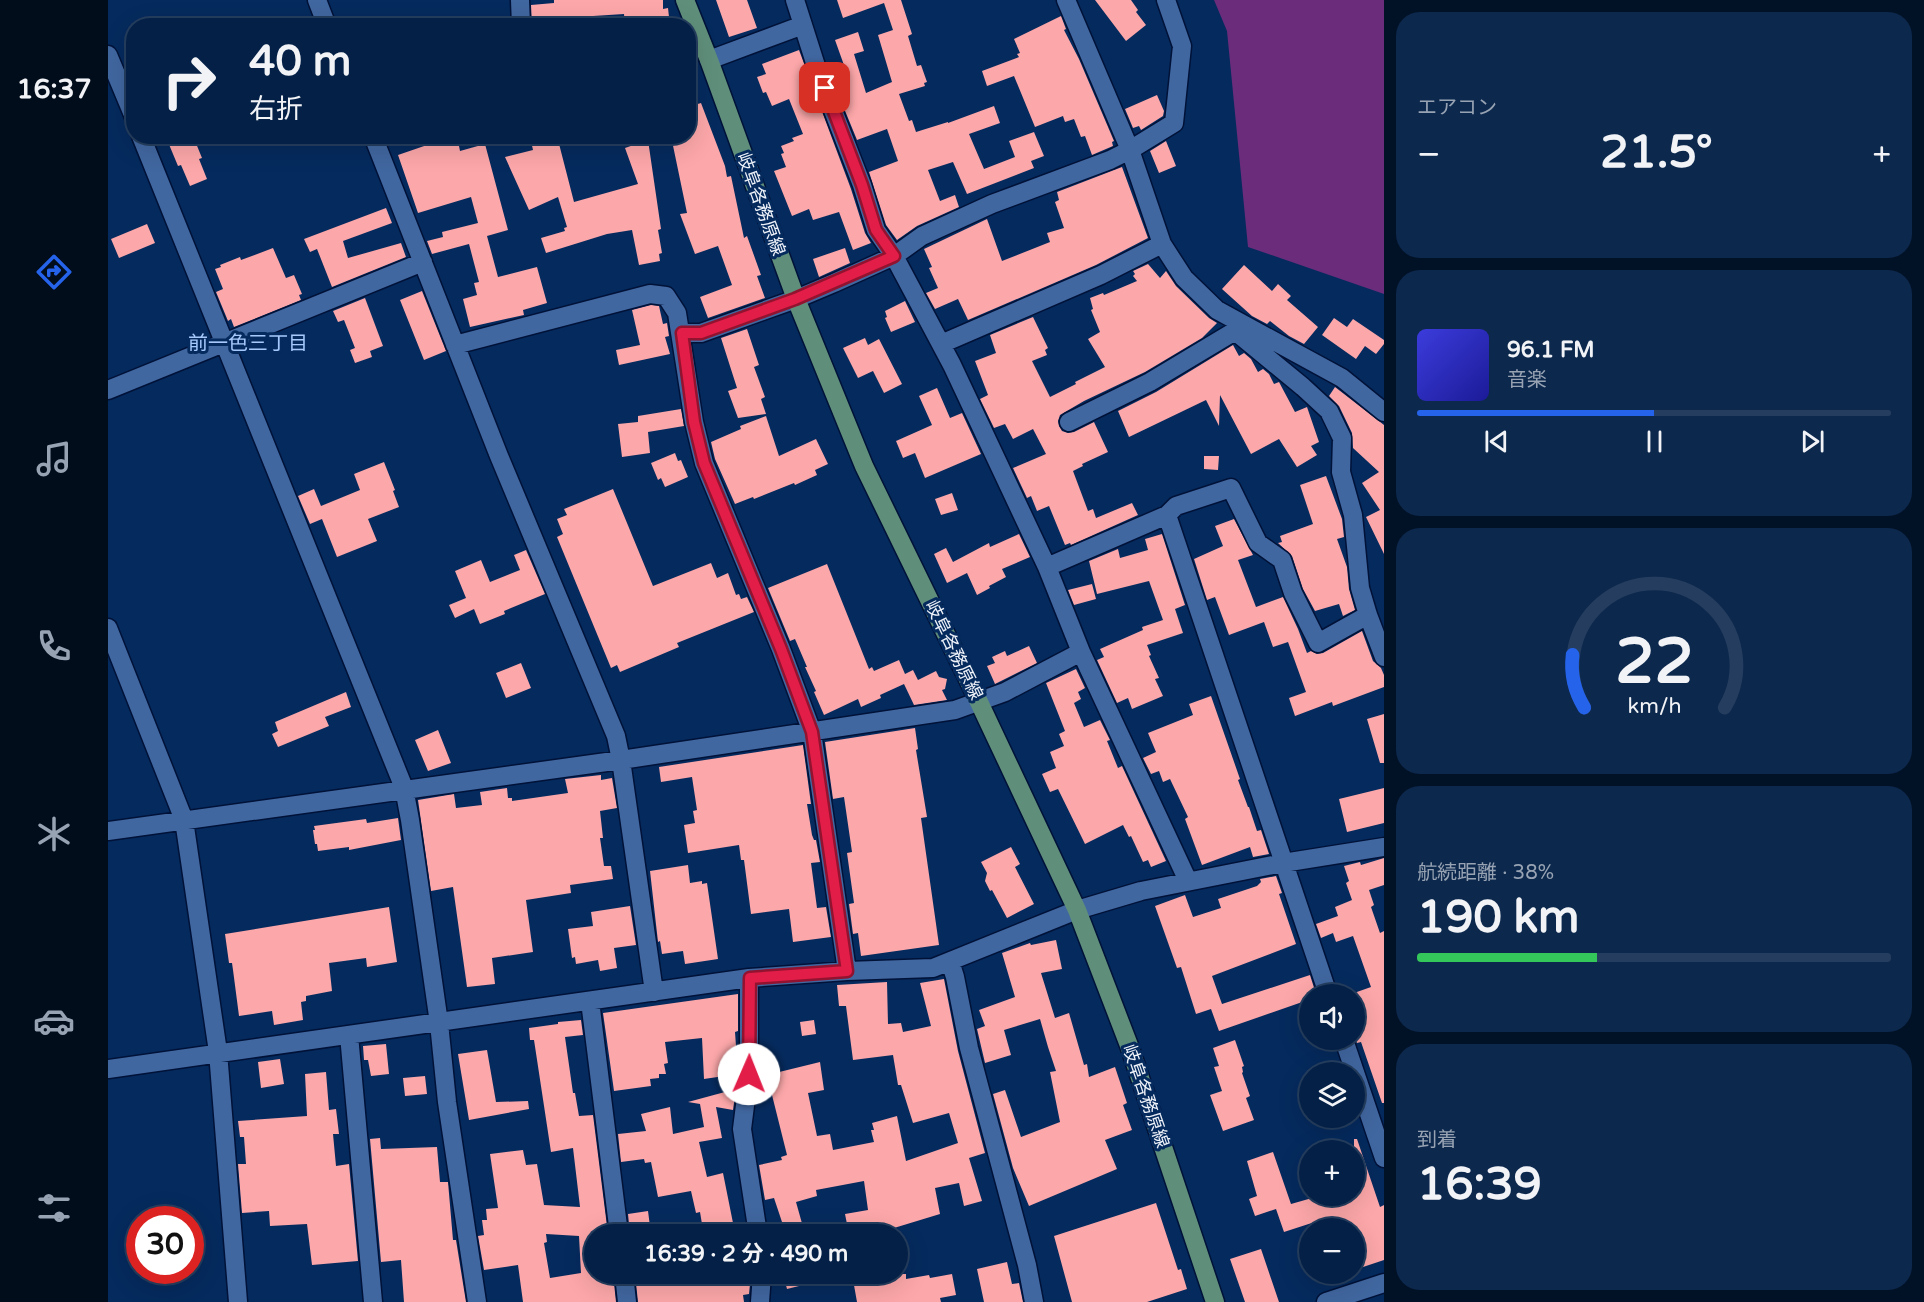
<!DOCTYPE html>
<html lang="ja">
<head>
<meta charset="utf-8">
<style>
	body { margin:0; font-family:"Varela Round","Noto Sans JP",sans-serif; background:#0d284d; color:#f1f3f6; height:100vh; display:flex; flex-direction:column; font-size:22px; white-space:nowrap }
	* { box-sizing:border-box; margin:0 }
	p { font-size:20px; color:#97a3b3 }
	.icon { flex:none; width:33px; height:33px; fill:none; stroke:currentColor; stroke-width:2; stroke-linecap:round; stroke-linejoin:round }
	.map { position:relative; flex:1; overflow:hidden }
	.side { display:flex; flex-direction:column; gap:12px; padding:12px; background:#021226; width:540px }
	.side>* { flex:none }
	.guide { position:absolute; left:18px; top:18px; width:570px; height:126px; border-radius:24px; box-shadow:0 6px 24px #0002,0 0 0 2px #253e5f; background:#042046; color:#f1f3f6; overflow:hidden }
	.fabs { position:absolute; left:1191px; top:984px; display:grid; gap:12px }
	.fabs a { display:grid; place-items:center; width:66px; height:66px; border-radius:50%; background:#042046; box-shadow:0 6px 24px #0002,0 0 0 2px #253e5f; font-size:30px }
	.speed { position:absolute; left:18px; top:1206px; display:flex; gap:12px; font-size:30px; font-weight:700; text-align:center }
	.speed>* { display:grid; place-content:center; width:78px; height:78px; border-radius:50%; background:#042046; box-shadow:0 6px 24px #0002,0 0 0 2px #253e5f; line-height:1 }
	.speed .limit { border:9px solid #d22; background:#fff; color:#111 }
	.pin { position:absolute; display:grid; place-items:center; width:51px; height:51px; color:#fff; margin:-26px; border-radius:12px; box-shadow:0 3px 9px #0006 }
	.me { position:absolute; width:66px; margin:-33px; rotate:1deg; stroke-linejoin:round; filter:drop-shadow(0 0 4px #0008) }
	.turn { display:flex; align-items:center; gap:21px; height:126px; padding:0 24px; font-size:27px }
	.turn .icon { width:78px; height:78px; stroke-width:2.5 }
	.turn b { display:block; font-size:42px; line-height:51px }
	.big { font-size:45px; font-weight:700; line-height:1.1 }
	.side .widget { flex:1; display:flex; flex-direction:column; justify-content:center; gap:9px; min-width:0; padding:0 21px; border-radius:24px; background:#0d284d }
	.side .dial { align-items:center; gap:0 }
	.dial svg { height:156px; overflow:visible; fill:none; stroke:#253e5f; stroke-width:7; stroke-linecap:round; text-anchor:middle }
	.dial text { fill:#f1f3f6; stroke:none }
	.song { display:flex; align-items:center; gap:18px }
	.cover { width:72px; height:72px; border-radius:9px; background:linear-gradient(135deg,hsl(240 70% 55%),hsl(240 70% 35%)) }
	.played { height:6px; border-radius:3px; background:linear-gradient(90deg,#2563eb 50%,#253e5f 50%) }
	.keys { display:flex; justify-content:space-around; direction:ltr }
	.heat { display:flex; justify-content:space-between; align-items:center; font-size:33px; direction:ltr }
	.charge { height:9px; border-radius:4px; background:linear-gradient(90deg,#34c759 38%,#253e5f 0) }
	.trip { position:absolute; left:476px; top:1224px; width:324px; height:60px; border-radius:30px; background:#042046; box-shadow:0 6px 24px #0002,0 0 0 2px #253e5f; font-weight:700; line-height:60px; text-align:center }
	main { display:flex; flex:1; min-height:0 }
	.tabs { display:flex; flex-direction:column; width:108px; justify-content:space-around; align-items:center; background:#020d1c; color:#97a3b3 }
	.tabs .icon { width:42px; height:42px }
	.tabs .active { color:#2563eb }
	.tabs b { font-size:27px; color:#f1f3f6 }
	.map>svg:first-child { display:block }
	.green { fill:#6a2c7b }
	.building { fill:#fca7a9; fill-rule:evenodd }
	.lines { fill:none; stroke-linecap:round; stroke-linejoin:round }
	.minor-casing { stroke:#001238; stroke-width:21 }
	.major-casing { stroke:#001238; stroke-width:21 }
	.minor { stroke:#4167a0; stroke-width:18 }
	.major { stroke:#5f8f7b; stroke-width:18 }
	.route-casing { stroke:#92132f; stroke-width:15 }
	.route { stroke:#e11d48; stroke-width:10 }
	.labels { text-anchor:middle; dominant-baseline:central; stroke-width:6; stroke-linejoin:round; paint-order:stroke }
	.street-label { font-size:18px; fill:#eef2f9; stroke:#052a5d }
	.neighbourhood-label { font-size:20px; fill:#a6c8fb; stroke:#052a5d }
</style>
</head>
<body>
<main>
<nav class="tabs">
<b>16:37</b>
<svg class="icon active" aria-label="directions" viewBox="0 0 24 24"><path d="M12 3l9 9-9 9-9-9zM9 14v-3h6M13 9l2 2-2 2"/></svg>
<svg class="icon" aria-label="music" viewBox="0 0 24 24"><path d="M9 18V5l10-2v13"/><circle cx="6" cy="18" r="3"/><circle cx="16" cy="16" r="3"/></svg>
<svg class="icon" aria-label="phone" viewBox="0 0 24 24"><path d="M5 4h4l2 5-3 2q2 4 5 5l2-3 5 2v4C11 20 4 13 5 4z"/></svg>
<svg class="icon" aria-label="climate" viewBox="0 0 24 24"><path d="M12 3v18M4 7l16 10M4 17L20 7"/></svg>
<svg class="icon" aria-label="car" viewBox="0 0 24 24"><path d="M5 17H2v-5l4-1 3-4h7l3 4 3 1v5h-3M9 17h6M6 11h13"/><circle cx="7" cy="17" r="2"/><circle cx="17" cy="17" r="2"/></svg>
<svg class="icon" aria-label="filters" viewBox="0 0 24 24"><path d="M4 7h16M4 17h16"/><circle cx="9" cy="7" r="2"/><circle cx="15" cy="17" r="2"/></svg>
</nav>
<div class="map">
<svg width="1276" height="1302" viewBox="0 0 1276 1302">
	<rect width="100%" height="100%" fill="#052a5d"/>
	<path class="green" d="M1106,0H1276V294L1140,247L1119,31Z"/>
	<path class="building" d="M446,0H555V9L560,8L562,26H517L516,14L485,16V22L424,26L423,5L446,3Z
		M608,0H639L649,28L621,37Z
		M729,0H793L804,34L800,36L809,66L813,65L819,82L816,83L817,86L791,94L801,121L804,120L808,132L840,122V123L886,106L892,123L861,134L876,169L907,157L901,141L926,132L936,156L923,161L926,168L859,194L845,162L820,170L832,201L847,195L851,207L809,226L789,240L778,225L761,172L790,161L779,129L749,140L733,101L742,98L733,69L737,68L727,40L750,32L756,51L746,54L758,93L784,82L770,35L785,30L776,3L735,18Z
		M987,0H1023L1030,10L1028,12L1038,25L1018,41Z
		M953,16L958,29L956,30L971,59L1006,141L1004,142L1005,146L984,155L977,136L973,137L966,119L957,122L955,116L927,127L906,76L879,86L874,71L911,57L909,54L912,53L906,39Z
		M691,50L743,189L757,233L763,243L745,250L731,212L705,220L701,209L684,216L666,171L678,167L673,154L676,153L673,146L686,141L684,138L695,134L681,99L664,106L658,92L655,93L649,77L658,74L654,64Z
		M1049,95L1056,111L1055,116L1033,130L1031,126L1025,128L1017,109Z
		M593,103L617,166L619,177L623,176L636,238L639,236L653,275L649,276L657,298L600,318L592,297L624,285L610,246L587,254L572,214L579,213L563,136H580V107Z
		M74,136H85L94,158L91,159L99,179L82,186L73,165L70,166L60,142Z
		M321,136H349L352,151L377,144L400,230L379,236L390,277L429,267L439,303L415,310L416,315L362,327L355,299L369,295L366,283L371,282L361,244L324,254L319,241L335,237L334,232L370,223L363,197L310,213L290,155L322,144Z
		M441,136H449L466,202L530,184L517,148L540,140L553,229L550,230L554,253L551,254L552,261L531,265L524,230L499,234L438,253L433,238L457,231L456,228L459,227L450,197L421,210L397,157L425,150L423,141Z
		M1058,141L1068,166L1051,173L1042,151Z
		M1014,167L1040,238L988,265L860,320L850,299L827,309L818,293L830,288L821,268L824,267L816,249L879,219L894,261L942,242L939,233L956,228L947,202L951,200L949,192Z
		M278,208L284,223L235,241L240,258L293,243L298,257L224,287L209,249L202,252L196,239Z
		M39,224L47,243L11,258L3,239Z
		M165,248L178,278L186,275L194,294L191,295L193,300L126,327L123,319L120,321L108,292L115,289L107,269L113,267L112,265L132,257L133,260Z
		M737,248L742,263L711,277L705,259Z
		M1040,264L1052,278L1058,271L1068,286L1101,318L1109,323L1094,338L1037,372L976,401L952,415L950,421L951,426L954,431L960,433L966,432L986,422L1000,452L974,464L975,466L965,471L980,511L985,509L988,518L1024,503L1030,515L963,545L962,543L957,545L941,506L929,511L923,496L919,498L905,468L938,454L925,429L905,439L897,424L886,428L872,399L880,395L867,361L888,353L882,335L925,317L940,348L937,350L939,355L924,361L942,397L968,384L967,382L997,367L980,339L992,332L983,310L985,309L982,298L995,293L996,295L1029,281L1025,276L1027,274L1025,271Z
		M1136,265L1164,291L1170,284L1183,296L1179,300L1210,327L1196,344L1181,336L1162,321L1159,324L1144,316L1114,289Z
		M314,291L338,351L316,360L292,300Z
		M257,298L275,346L262,351L264,357L247,363L242,350L247,348L236,320L230,322L225,311Z
		M797,301L807,322L783,332L777,318L779,317L777,311Z
		M543,305L551,306L555,324L559,323L561,336L557,337L562,354L511,365L508,350L532,345L524,310Z
		M1226,318L1239,327L1245,319L1276,340V344L1268,354L1257,346L1248,359L1214,335Z
		M639,329L651,365L646,367L657,397L653,399L658,414L630,418L620,391L629,388L613,338Z
		M757,338L760,345L771,339L794,384L776,393L765,371L750,378L735,348Z
		M1125,345L1131,356L1136,353L1143,359L1150,372L1155,369L1161,374L1166,384L1171,382L1187,412L1199,407L1211,442L1203,446L1209,455L1189,467L1171,439L1143,454L1112,395L1111,426L1098,400L1021,437L1010,411L1048,392Z
		M1227,387L1276,425V554L1258,517L1272,510L1254,483L1271,472L1245,448L1244,433L1231,406L1221,396Z
		M829,388L842,418L854,413L873,454L817,478L807,453L795,458L788,441L824,425L811,396Z
		M573,409L576,426L540,432L542,453L514,457L510,424L530,422V416Z
		M658,416L671,456L708,439L720,464L707,470L709,475L687,485L686,483L646,499L645,497L627,504L607,459L603,442L633,429L632,426Z
		M567,453L570,461L573,460L580,477L557,487L553,478L550,480L543,463Z
		M1096,456H1111L1110,470L1096,469Z
		M276,462L287,490L285,491L291,507L260,519L269,541L229,557L214,519L202,524L190,496L206,489L213,506L252,490L246,474Z
		M1218,476L1234,519L1236,537L1229,539L1239,567L1241,589L1247,610L1235,616L1231,604L1207,611L1195,589L1184,556L1170,543L1174,542L1172,536L1205,524L1192,485Z
		M505,489L545,586L603,563L609,578L620,573L628,595L631,594L633,599L639,597L646,612L569,643L571,647L512,672L509,665L503,668L449,537L455,534L449,519L459,515L456,509Z
		M844,493L850,510L833,515L827,499Z
		M1126,519L1145,555L1130,560L1148,607L1175,597L1190,629L1199,653L1203,651L1209,654L1215,653L1254,631L1265,661L1273,668L1276,675V687L1225,706L1224,702L1187,716L1181,698L1198,692L1180,642L1165,647L1156,622L1121,635L1107,597L1099,600L1086,559L1115,546L1107,526Z
		M911,534L922,557L894,569L898,577L881,586L882,588L869,595L859,573L839,583L826,554L838,548L845,562L881,543L882,547Z
		M1054,534L1077,605L1067,609L1075,633L1039,645L1043,655L1041,656L1051,678L1047,679L1055,696L1024,709L1020,698L1009,703L989,660L996,657L992,649L1035,630L1034,627L1055,620L1041,581L989,594L981,561L1010,549L1012,558L1040,550L1037,539Z
		M418,550L437,594L396,611L397,614L372,624L366,609L347,618L341,605L358,598L347,571L373,560L382,582L412,570L406,555Z
		M719,564L761,669L764,667L766,671L791,660L797,674L805,670L810,680L828,671L831,677L839,679L837,689L834,690L839,700L806,705L796,684L772,695L773,698L753,707L750,699L716,715L706,692L708,691L697,667H699L687,639L682,641L660,588Z
		M984,584L988,599L966,605L960,590Z
		M921,646L929,663L887,684L879,666L887,663L884,657L897,651L899,656Z
		M413,663L423,688L398,698L388,673Z
		M968,669L977,688L970,692L973,699L966,703L976,727L992,720L1002,740L999,741L1010,768L1014,766L1058,861L1043,867L1040,860L1035,862L1023,836L1021,837L1015,825L977,844L950,789L942,792L934,774L948,768L942,752L956,746L951,734L957,731L938,683Z
		M238,692L243,707L217,717L221,726L170,747L164,734L170,731L167,722Z
		M1103,696L1132,779L1130,780L1140,807H1141L1149,831L1153,830L1161,854L1145,857L1142,847L1094,865L1077,819L1080,817L1062,779L1055,782L1051,771L1043,774L1035,758L1048,752L1040,733L1085,715L1081,704Z
		M1276,714V763H1272L1259,719Z
		M807,728L810,749L808,750L819,817L813,818L831,945L753,956L750,933L745,934L741,904L746,903L739,853L744,852L736,797L725,799L717,742Z
		M330,730L343,763L320,771L307,740Z
		M695,745L703,804H699L704,835L706,840H708L712,862L703,863L709,908L718,907L723,937L685,942L681,909L643,914L636,860H633L631,845L580,853L576,825L587,823L585,811L589,810L584,777L553,782L551,767Z
		M493,775V780L504,778L509,808L492,811L495,838H492L496,866H503L505,879L462,885L463,893L418,900L425,952L384,958L387,984L359,987L345,887L323,891L310,800L346,794L348,808L374,805L372,792L399,788L400,798H404V801L460,793L457,779Z
		M1276,788V823L1239,832L1231,799Z
		M290,818L293,840L241,850V847L210,851L209,844H207L205,830H207L206,826L258,819L259,823Z
		M903,847L912,864L907,867L926,904L899,918L884,890L882,891L877,881L879,873L873,862Z
		M1276,858V885L1261,890L1266,905L1263,907L1272,933L1276,931V1103H1274L1253,1042L1249,1043L1246,1036V993L1263,987L1245,936L1228,942L1225,933L1213,938L1208,924L1230,916L1227,907L1244,900L1238,883L1241,881L1236,866L1252,862L1253,865Z
		M580,865L582,883L594,881V884L599,883L610,959L577,964L575,951L554,954L552,941L550,942L542,871Z
		M1168,876L1174,893L1171,894L1188,944L1104,976L1114,1004L1202,975L1208,994H1198L1200,1000L1111,1031L1103,1009L1088,1014L1073,967L1069,968L1047,906L1077,895L1085,917L1113,908L1110,899L1149,886L1153,882L1152,879Z
		M522,906L528,945L506,948L509,968L492,971L490,960L468,964L467,957L464,958L460,929L485,926L483,912Z
		M281,907L289,962L259,967L258,958L221,963L224,991L198,996V1001L193,1002L195,1020L166,1025L164,1011L131,1016L125,970L124,963H121L117,934Z
		M948,940L954,969L933,973L947,1018L961,1013L976,1065L979,1064L981,1077L1007,1067L1019,1103L1015,1105L1024,1130L997,1140L1009,1169L921,1206L905,1168L885,1094L897,1090L913,1137L952,1122L942,1072L948,1071L940,1047L932,1019L896,1030L903,1055L877,1063L869,1029L877,1026L871,1010L907,997L894,953L922,943L923,945Z
		M836,979L850,1051L877,1153L861,1158L874,1201L856,1206L851,1183L827,1188L832,1214L786,1228L787,1234H741L737,1214L760,1210L756,1181L708,1190L709,1196L688,1202L697,1234H661L660,1226L674,1222L666,1198L657,1200L651,1165L674,1160L673,1157L679,1155L659,1075L712,1062L716,1090L700,1093L709,1136L722,1134L725,1150L766,1142L763,1130H766L764,1123L789,1116L798,1161L850,1143L841,1113L805,1123L793,1085H790L785,1055L745,1060L738,1006H731L729,985L779,982L780,1024L793,1023L795,1032L823,1026L812,983Z
		M630,994V1031L627,1032L630,1074L596,1079L594,1038L557,1042L560,1063L556,1064L558,1074H551V1078L542,1079L543,1086L506,1091L495,1013Z
		M473,1020L475,1035L457,1037L465,1093H467L471,1116L485,1115L500,1234H486V1274H505L508,1302H415L410,1265L376,1270L370,1236L376,1235L374,1220H379L378,1209L390,1208L382,1154L415,1150L418,1165L429,1164L436,1205L472,1207L465,1148L443,1152L426,1040H422L421,1028L450,1024V1022ZM438,1234L471,1236L473,1273L442,1278L436,1243L439,1242Z
		M706,1020L708,1034L694,1036L692,1022Z
		M1127,1040L1136,1066L1134,1067L1135,1072L1134,1073L1142,1096L1138,1098L1146,1120L1115,1131L1102,1095L1114,1091L1106,1067L1111,1066L1105,1048Z
		M278,1044L281,1074L263,1076L260,1060H256L255,1046Z
		M379,1050L388,1102L420,1101L421,1109L361,1120L350,1054Z
		M172,1059L176,1084L153,1088L150,1062Z
		M218,1072L221,1110L228,1109L231,1134H225L228,1166L241,1164L250,1261L204,1265L199,1224L162,1226L161,1211L134,1213L130,1164H138L136,1137H132L130,1121L199,1116L197,1074Z
		M317,1076L319,1094L297,1096L295,1078Z
		M628,1089L625,1110L608,1107L614,1138L591,1142L599,1177L615,1173L625,1223L595,1230L592,1212L588,1213L583,1191L550,1197L543,1162L537,1163L536,1159L513,1162L510,1134L538,1131L533,1114L562,1107L565,1134L596,1127L592,1104L580,1102Z
		M272,1138L273,1149L329,1147L332,1182H340L345,1240H348L358,1302H296L293,1260L273,1262L262,1139Z
		M1246,1139H1249L1272,1207L1276,1205V1260L1249,1269L1246,1261V1228H1235L1232,1220L1217,1225L1216,1219L1176,1232L1168,1209L1147,1216L1141,1199L1149,1196L1139,1161L1165,1152L1183,1204L1211,1196H1246Z
		M1048,1203L1070,1270L1073,1269L1079,1289L1039,1302H964L946,1236Z
		M540,1211L543,1234H522L520,1214Z
		M1153,1249L1171,1302H1137L1122,1259Z
		M899,1262L904,1284L911,1283L915,1302H876L869,1269Z
		M527,1274H643L641,1294L635,1295L636,1302H530Z
		M675,1274H719V1279L679,1289Z
		M744,1274H798V1279L821,1275L822,1278L844,1274L848,1295L832,1298L833,1302H749Z"/>
	<g class="lines">
		<g class="minor-casing">
			<path id="minor" d="M209,0L219,26
				M412,0L413,26
				M687,0L709,69L754,185L768,230L786,256L844,365L939,567L973,652L1080,881
				M958,0L1022,150L1054,244L1076,278L1109,310L1234,378L1276,412
				M0,55L26,117
				M601,60L695,25
				M33,136L296,788L302,820L331,1023L339,1102L369,1302
				M265,136L391,456L508,736L513,760L546,992
				M1127,331L1195,387L1221,411L1234,438L1233,472L1245,515L1252,588L1260,615L1276,657
				M574,333H593L688,299L726,283L786,256L814,236L884,204L1002,160L1022,150L1066,123L1074,46L1058,0
				M833,344L993,275L1054,244
				M347,345L542,294L558,296L569,313L586,422L596,463L673,649L704,732L739,971
				M0,390L315,262
				M961,422L1042,382L1127,331L1133,324
				M1059,515L1220,994
				M939,567L1059,515L1068,506L1123,488L1150,543L1174,560L1185,593L1210,643L1260,615
				M0,628L76,820L110,1052L130,1302
				M0,831L513,760L847,710L897,692L973,652
				M842,961L847,977L861,1048L919,1265L926,1302
				M641,978V1074L634,1129L650,1234
				M482,1001L511,1234
				M241,1035L265,1302
				M1236,1040L1276,1158
				M0,1069L641,978L739,971L825,968L969,910L1033,891L1175,863L1276,847
				M516,1274L519,1302
				M652,1302L654,1274
				M1218,1302L1276,1283"/>
		</g>
		<g class="major-casing">
			<path id="major" d="M577,0L601,60L688,299L756,466L871,702L969,910L1022,1048L1107,1302"/>
		</g>
		<use href="#minor" class="minor"/>
		<use href="#major" class="major"/>
	</g>
	<g class="lines">
		<g class="route-casing">
			<path id="route" d="M641,1074L642,978L739,971L704,732L673,649L596,463L586,422L574,333H593L687,299L786,256L768,230L754,185L717,88"/>
		</g>
		<use href="#route" class="route"/>
	</g>
	<g class="labels">
		<g class="street-label">
			<text transform="translate(653 204) rotate(70)">岐阜各務原線</text>
			<text transform="translate(846 650) rotate(64)">岐阜各務原線</text>
			<text transform="translate(1038 1096) rotate(71)">岐阜各務原線</text>
		</g>
		<g class="neighbourhood-label">
			<text x="140" y="344">前一色三丁目</text>
		</g>
	</g>
</svg>
<div class="fabs">
<a><svg class="icon" aria-label="sound" viewBox="0 0 24 24"><path d="M4 9h4l5-4v14l-5-4H4zM17 9q2 3 0 6"/></svg></a>
<a><svg class="icon" aria-label="layers" viewBox="0 0 24 24"><path d="M12 4l9 5-9 5-9-5zM3 14l9 5 9-5"/></svg></a>
<a>+</a>
<a>−</a>
</div>
<div class="speed"><div class="limit">30</div></div>
<div class="pin" style="left:717px;top:88px;background:#d93025"><svg class="icon" aria-label="arrive" viewBox="0 0 24 24"><path d="M6 21V4h12l-3 4 3 4H6"/></svg></div>
<svg class="me" style="left:641px;top:1074px" viewBox="-20 -20 40 40"><circle r="19" fill="#fff"/><path d="M0-13L10 11 0 6-10 11z" fill="#e11d48"/></svg>
<div class="trip">16:39 · 2 分 · 490 m</div>
<div class="guide">
<div class="turn"><svg class="icon" aria-label="right" viewBox="0 0 24 24"><path d="M7 20v-9h11M14 6l5 5-5 5"/></svg><div><b>40 m</b>右折</div></div>
</div>
</div>
<section class="side">
<div class="widget"><p>エアコン</p>
<div class="heat"><a>−</a><b class="big">21.5°</b><a>+</a></div>
</div>
<div class="widget">
<div class="song"><i class="cover"></i><div><b>96.1 FM</b><p>音楽</p></div></div>
<div class="played"></div>
<div class="keys"><svg class="icon" aria-label="previous" viewBox="0 0 24 24"><path d="M18 5L8 12l10 7zM5 5v14"/></svg><svg class="icon" aria-label="pause" viewBox="0 0 24 24"><path d="M8 5v14M16 5v14"/></svg><svg class="icon" aria-label="next" viewBox="0 0 24 24"><path d="M6 5l10 7-10 7zM19 5v14"/></svg></div>
</div>
<div class="widget dial"><svg viewBox="0 0 100 80">
<path d="M14 69A42 42 0 1 1 86 69"/>
<path d="M14 69A42 42 0 0 1 8 42" stroke="#2563eb"/>
<text x="50" y="56" font-size="32" font-weight="700">22</text>
<text x="50" y="72" font-size="11">km/h</text>
</svg></div>
<div class="widget"><p>航続距離 · 38%</p><b class="big">190 km</b><div class="charge"></div></div>
<div class="widget"><p>到着</p><b class="big">16:39</b></div>
</section>
</main>
</body>
</html>
